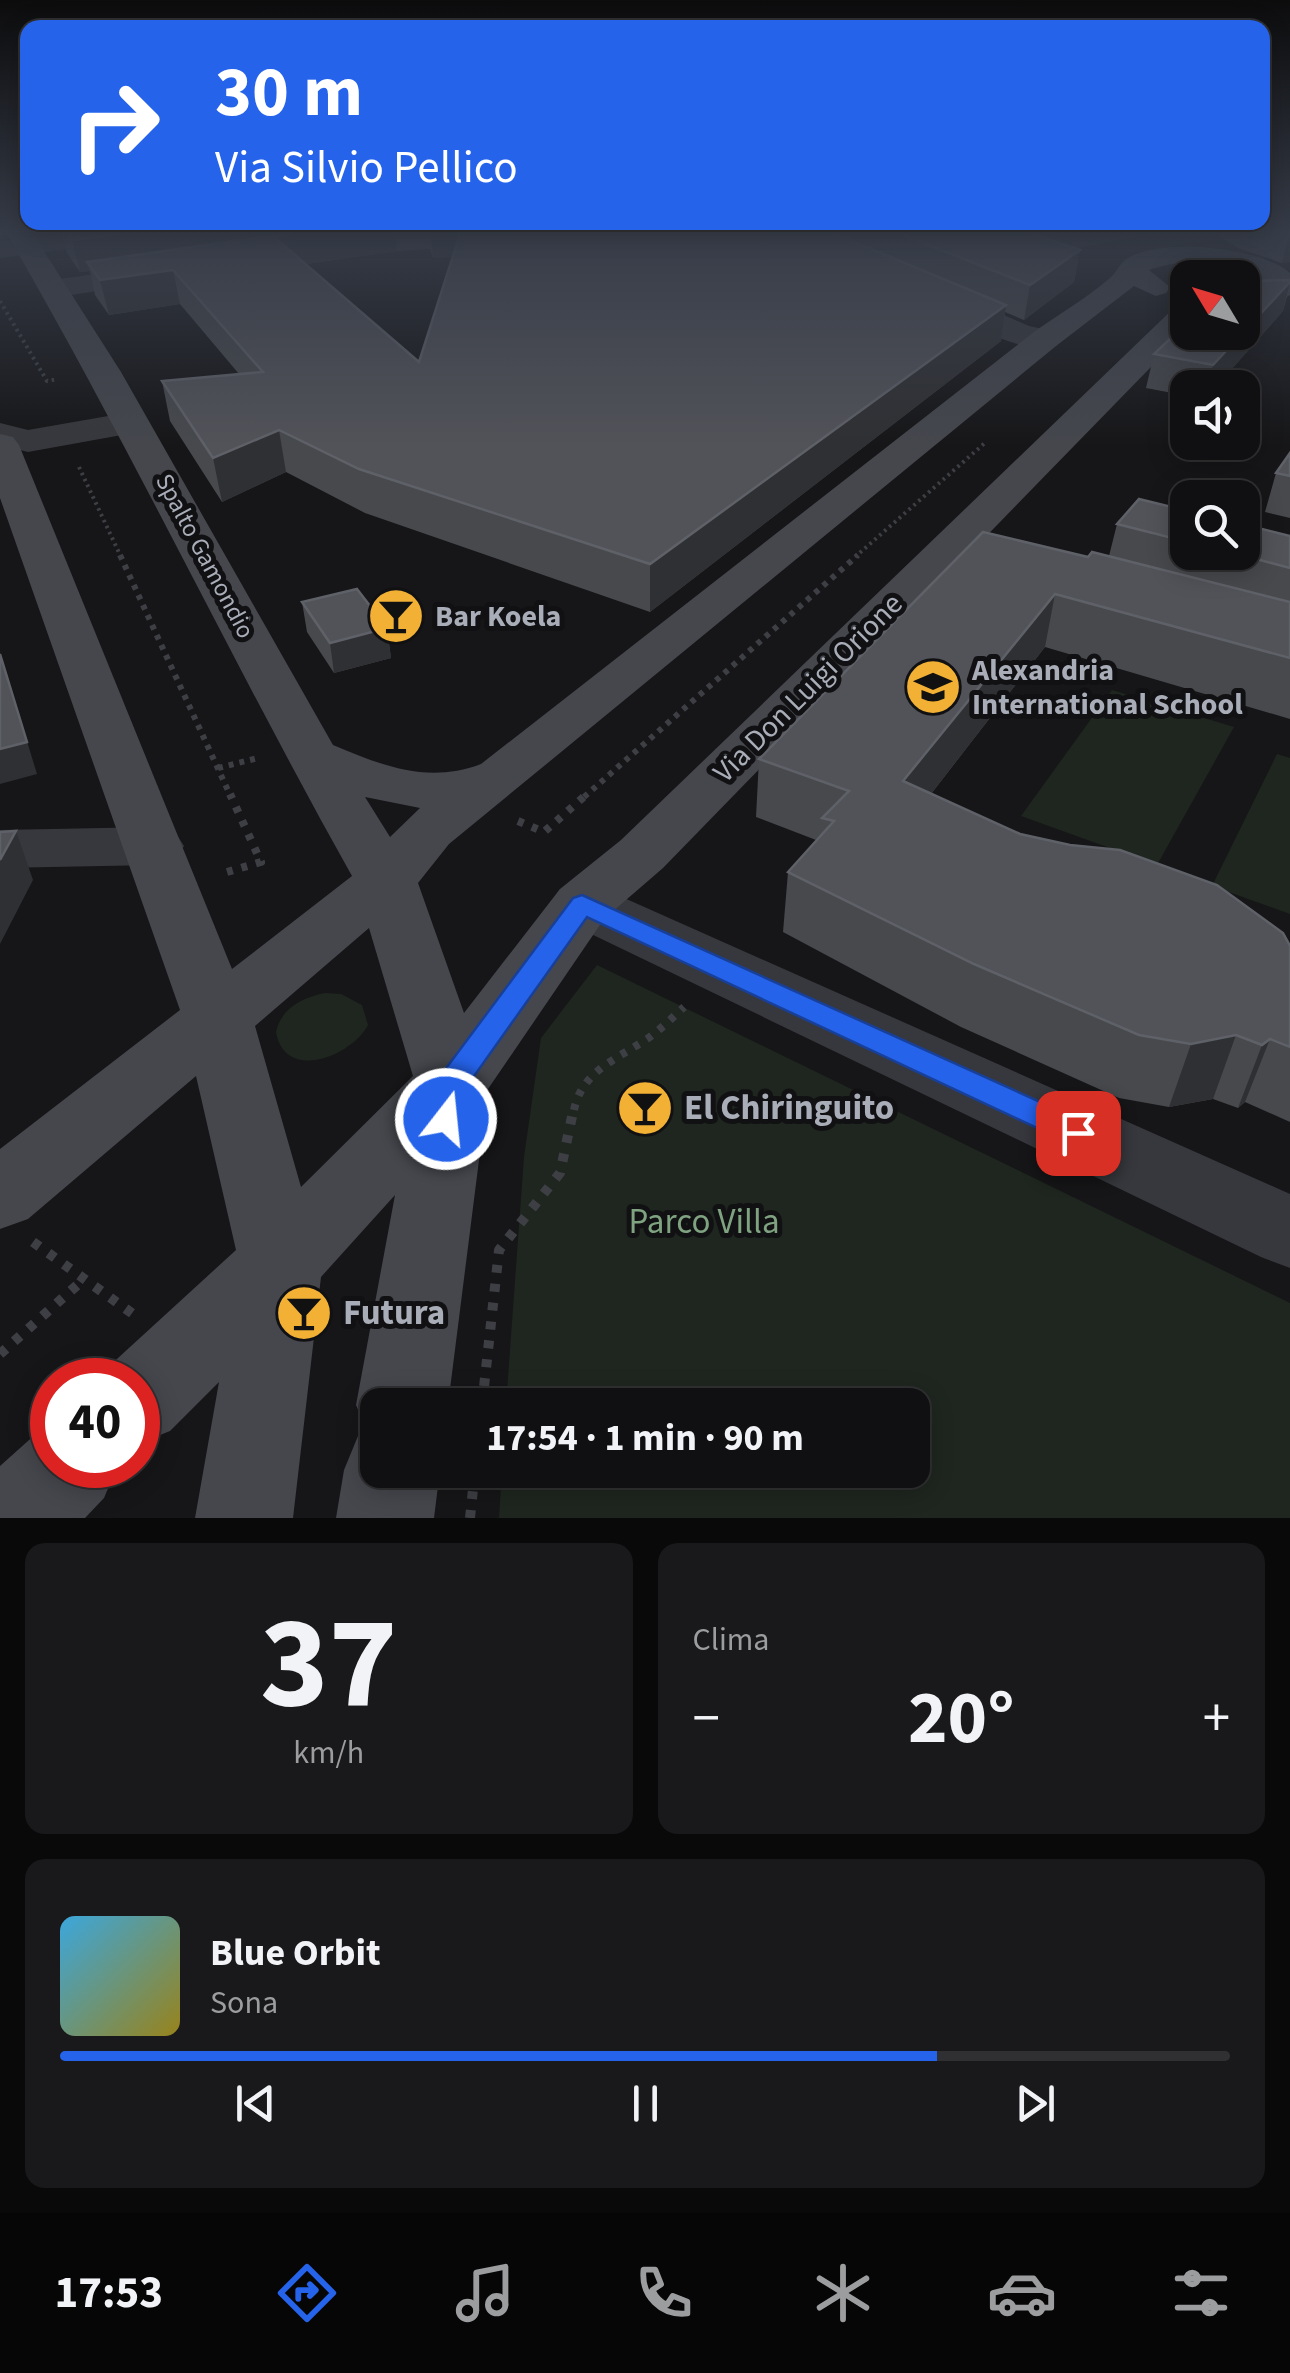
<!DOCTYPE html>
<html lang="it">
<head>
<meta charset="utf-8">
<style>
	body { margin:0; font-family:"Source Sans 3",sans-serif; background:#19191b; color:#f1f3f6; height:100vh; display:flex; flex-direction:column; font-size:38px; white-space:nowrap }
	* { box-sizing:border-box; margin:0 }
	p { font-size:32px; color:#9c9d9f }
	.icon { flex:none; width:55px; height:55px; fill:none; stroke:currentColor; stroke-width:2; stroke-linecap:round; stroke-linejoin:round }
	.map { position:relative; height:1518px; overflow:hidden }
	.details { display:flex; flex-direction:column; gap:25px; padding:25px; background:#09090a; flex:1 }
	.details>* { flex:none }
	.guide { position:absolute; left:20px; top:20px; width:1250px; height:210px; border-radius:20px; box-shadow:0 5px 25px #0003,0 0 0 2px #303032; background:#2563eb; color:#fff; overflow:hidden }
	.needle { width:65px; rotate:308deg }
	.controls { position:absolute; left:1170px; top:260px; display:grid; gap:20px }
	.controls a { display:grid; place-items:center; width:90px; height:90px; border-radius:20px; background:#101012; box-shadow:0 5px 25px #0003,0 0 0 2px #303032; font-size:50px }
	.speed { position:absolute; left:30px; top:1358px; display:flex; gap:20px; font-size:50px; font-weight:700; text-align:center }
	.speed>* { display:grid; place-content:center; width:130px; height:130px; border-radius:50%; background:#101012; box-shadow:0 5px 25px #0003,0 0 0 2px #303032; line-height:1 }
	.speed .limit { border:15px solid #d22; background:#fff; color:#111 }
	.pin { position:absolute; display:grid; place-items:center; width:85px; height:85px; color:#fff; margin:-42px; border-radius:20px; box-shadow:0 5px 15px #0006 }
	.me { position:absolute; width:110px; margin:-55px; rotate:16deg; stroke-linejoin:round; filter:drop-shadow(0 0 8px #0008) }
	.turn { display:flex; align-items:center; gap:35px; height:210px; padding:0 30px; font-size:45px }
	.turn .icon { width:130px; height:130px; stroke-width:2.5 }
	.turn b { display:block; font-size:70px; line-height:85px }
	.big { font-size:75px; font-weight:700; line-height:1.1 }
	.details .widget { flex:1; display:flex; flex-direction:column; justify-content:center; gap:15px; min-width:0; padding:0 35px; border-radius:20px; background:#19191b }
	.details .dial { align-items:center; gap:0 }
	.dial b { font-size:130px; line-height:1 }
	.song { display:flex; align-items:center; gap:30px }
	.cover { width:120px; height:120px; border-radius:15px; background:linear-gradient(135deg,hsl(200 70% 55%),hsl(50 70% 35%)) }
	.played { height:10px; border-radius:5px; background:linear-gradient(90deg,#2563eb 75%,#303032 75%) }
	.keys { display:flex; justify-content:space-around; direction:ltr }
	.heat { display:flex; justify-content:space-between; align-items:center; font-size:55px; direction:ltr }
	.details .tiles { flex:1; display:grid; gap:25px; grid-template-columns:1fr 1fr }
	.widget:last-child { grid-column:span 2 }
	.trip { position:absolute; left:360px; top:1388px; width:570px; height:100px; border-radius:20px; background:#101012; box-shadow:0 5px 25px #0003,0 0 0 2px #303032; font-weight:700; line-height:100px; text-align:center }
	.tabs { display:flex; height:160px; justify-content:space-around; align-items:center; background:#060607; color:#9c9d9f }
	.tabs .icon { width:70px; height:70px }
	.tabs .current { color:#2563eb }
	.tabs b { font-size:45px; color:#f1f3f6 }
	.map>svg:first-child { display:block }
	.green { fill:#1e261f }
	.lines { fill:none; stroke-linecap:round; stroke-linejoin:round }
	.path-far3 { stroke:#3d3f44; stroke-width:4; stroke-dasharray:2.5 4; stroke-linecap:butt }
	.path-far2 { stroke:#3d3f44; stroke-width:6; stroke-dasharray:5 6; stroke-linecap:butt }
	.path-far1 { stroke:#3d3f44; stroke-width:8; stroke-dasharray:6 9; stroke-linecap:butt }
	.path { stroke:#3d3f44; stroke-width:10; stroke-dasharray:8 11; stroke-linecap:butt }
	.street { fill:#37383d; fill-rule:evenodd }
	.secondary { fill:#45474d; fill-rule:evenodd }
	.wall { fill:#47494d; fill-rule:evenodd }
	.shaded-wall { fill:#2f3033 }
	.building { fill:#525359; stroke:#5f6168; stroke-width:2.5 }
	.route { fill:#2563eb; stroke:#184099; stroke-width:2.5 }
	.labels { text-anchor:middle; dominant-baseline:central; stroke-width:10; stroke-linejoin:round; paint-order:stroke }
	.far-street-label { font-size:25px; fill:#a8adb8; stroke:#111113 }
	.poi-label { font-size:30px; font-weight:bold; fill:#a8adb8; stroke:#111113; text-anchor:start }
	.street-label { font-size:30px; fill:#a8adb8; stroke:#111113 }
	.near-poi-label { font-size:35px; font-weight:bold; fill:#a8adb8; stroke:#111113; text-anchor:start }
	.near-park-label { font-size:35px; fill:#7fa381; stroke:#111113 }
</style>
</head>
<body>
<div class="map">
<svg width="1290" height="1518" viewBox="0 0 1290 1518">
	<rect width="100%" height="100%" fill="#161618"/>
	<path class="green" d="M1112,690L1234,727L1157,865L1021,816Z
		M1277,754L1290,758V914L1212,886Z
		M597,965L1290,1303V1518H499L502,1470H912V1405H506L524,1157L541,1038Z
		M325,993L341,994L362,1005L368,1025C352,1056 285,1083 276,1032C282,1007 302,998 325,993Z"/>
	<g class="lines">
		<path class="path-far3" d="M0,301L47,381L58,379
			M79,467L121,557
			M855,557L986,442"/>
		<path class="path-far2" d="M120,555L231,797
			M218,768L258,758
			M584,797L858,555"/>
		<path class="path-far1" d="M518,821L544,832L587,794
			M227,872L261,862L230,794
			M574,1110C582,1071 617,1059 647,1039C660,1030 672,1018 684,1007"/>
		<path class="path" d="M33,1242L133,1314
			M0,1354L84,1279
			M482,1405L499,1250L560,1173L574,1107
			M470,1518L475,1470"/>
		<path class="street" d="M64,234H134L121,242L0,258V242Z
			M166,264L176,266L180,272L176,278L53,298L43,295L39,289L43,283L53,280Z
			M937,286L1029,326L1056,332L1061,339L1056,346C1016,356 962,318 927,301L923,295L927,289Z
			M131,412L144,415L149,423L144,431L28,452L0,445V423L28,430Z
			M154,827L175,832L184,846L175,860L154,865L0,868V830Z
			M582,883L604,889L1290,1194V1268L1261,1257L560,919L550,904L560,889Z"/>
		<path class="secondary" d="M7,234H33L121,372L333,745C383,766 428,784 481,764L1034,332C1059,314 1087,298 1110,278C1116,273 1119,265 1125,260C1158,236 1261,247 1290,273V295L1277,303L1242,308V290L1260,289L1269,283C1239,261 1183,257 1149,270L1170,287L1166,293L1156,296L1134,286L1056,346L449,844L418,883L464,1013L560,889L621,840L1177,305L1188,302V329L663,868L604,919L488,1089L448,1405H378V1470H440L434,1518H336L344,1470L358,1436L368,1432L356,1405L395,1195L321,1277L293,1518H195L219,1382L170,1431L138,1444V1380H101L106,1369L236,1250L196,1076L28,1219L0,1229V1149L180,1010L0,498V434L13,437L19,445L232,969L352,876C233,664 129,444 7,234ZM365,797L420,808L390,837ZM369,928L413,1076L301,1187L255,1026Z
			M52,1425V1465H118L104,1498L85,1518H0V1466L38,1432Z"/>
	</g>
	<path class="wall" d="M62,234H1138L1134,237L1074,248L1080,250L1074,282L1024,320L1005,312L1001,341L650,612L365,513L286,472L222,502L170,421L162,381L239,374L180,304L109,315L95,295L90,271L80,272L67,253ZM430,249L433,258L452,257L419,362L306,264L397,251Z
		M1217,234H1290L1282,263L1238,248Z
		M1290,280V286L1283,311L1215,388H1188V396L1146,388L1154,354Z
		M1290,453V518L1265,512L1276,473Z
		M1188,511V552H1242L1290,536V719L1045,647L931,794L1020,834L1290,946V1122L1245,1102L1238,1108L1213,1099L1169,1107L1119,1098L961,1027L783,932L788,872L816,840L756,817L759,759L1088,557L1109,556L1117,524Z
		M302,602L387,628L391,658L334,673L307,632Z"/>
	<path class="shaded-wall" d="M118,234H395L397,251L278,268L87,262L90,271L80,272L72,240Z
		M431,234H463L465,256L433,258Z
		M1015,234H1138L1134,237L1011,259Z
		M1290,234V262L1282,263Z
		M1080,250L1074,282L1024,320L1030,285Z
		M173,270L180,304L109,315L100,280Z
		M1290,282L1283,311L1215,388H1207L1213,365Z
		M1006,305L1001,341L650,612V564Z
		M279,430L286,472L222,502L213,458Z
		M1055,594L1045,647L895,840L903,781Z
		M387,628L391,658L334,673L330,643Z
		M0,653L37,774L0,784Z
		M16,831L33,880L0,944V860Z
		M1236,1035L1213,1099L1169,1107L1191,1044Z
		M1270,1039L1245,1102L1238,1108L1262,1045Z"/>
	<path class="building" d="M68,234H118L72,240Z
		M285,234H292L273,236L419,362L460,234H835L1006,305L650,564L359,469L279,430L213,458L162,381L263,372L173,270L100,280L87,262Z
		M900,234H1034L1080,250L1030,285Z
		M1290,280V282L1213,365L1154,354L1188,322V332H1242V281Z
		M1290,453V476L1276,473Z
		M1139,499L1188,511V542L1117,524Z
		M1242,524L1290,536V568L1230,552H1242Z
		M983,532L1088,557L1092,552L1290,602V658L1055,594L903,781L1020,834L1070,845L1120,850L1217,885L1283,933L1290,946V1047L1270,1039L1262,1045L1236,1035L1191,1044L1139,1035L974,964L788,872L834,821L822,818L849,791L759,759Z
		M357,589L387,628L330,643L302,602Z
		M0,654L27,742L0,749Z
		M16,831L0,860V832Z"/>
	<linearGradient id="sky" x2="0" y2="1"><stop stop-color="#0c0c0d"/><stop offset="0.52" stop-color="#363c48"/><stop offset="1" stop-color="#363c48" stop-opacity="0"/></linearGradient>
	<rect width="1290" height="446" fill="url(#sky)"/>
	<path class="route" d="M582,895L1089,1124L1093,1133L1089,1142L1078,1146L1067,1142L587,917L467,1086L458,1128L446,1132L435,1128L431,1119L441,1075L573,898Z"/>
	<defs>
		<g id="bar-disc" transform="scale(2.875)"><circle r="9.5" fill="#f2b134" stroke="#111113"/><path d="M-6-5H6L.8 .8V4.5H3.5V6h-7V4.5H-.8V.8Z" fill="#111"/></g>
		<g id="school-disc" transform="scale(2.875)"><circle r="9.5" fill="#f2b134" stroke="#111113"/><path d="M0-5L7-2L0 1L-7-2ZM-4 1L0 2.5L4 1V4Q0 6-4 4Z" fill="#111"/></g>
	</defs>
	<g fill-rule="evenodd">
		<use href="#bar-disc" x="396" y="616"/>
		<use href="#school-disc" x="933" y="687"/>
		<use href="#bar-disc" x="645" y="1108"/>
		<use href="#bar-disc" x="304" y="1313"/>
	</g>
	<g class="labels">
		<g class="far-street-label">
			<text transform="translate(205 556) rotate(62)">Spalto Gamondio</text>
		</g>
		<g class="poi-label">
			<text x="435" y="616">Bar Koela</text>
			<text x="972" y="670">Alexandria<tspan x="972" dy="34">International School</tspan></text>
		</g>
		<g class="street-label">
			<text transform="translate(808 688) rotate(-45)">Via Don Luigi Orione</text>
		</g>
		<g class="near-poi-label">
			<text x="684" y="1108">El Chiringuito</text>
			<text x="343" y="1313">Futura</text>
		</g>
		<g class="near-park-label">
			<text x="704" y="1222">Parco Villa</text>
		</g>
	</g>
</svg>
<div class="controls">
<a><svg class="needle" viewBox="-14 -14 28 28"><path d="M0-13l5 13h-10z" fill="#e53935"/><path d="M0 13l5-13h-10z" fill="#9c9d9f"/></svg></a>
<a><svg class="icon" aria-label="sound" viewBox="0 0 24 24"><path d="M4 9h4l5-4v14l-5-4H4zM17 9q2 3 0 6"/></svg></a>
<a><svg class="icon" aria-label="search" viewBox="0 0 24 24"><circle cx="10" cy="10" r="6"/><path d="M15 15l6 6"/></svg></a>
</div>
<div class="speed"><div class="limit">40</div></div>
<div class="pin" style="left:1078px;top:1133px;background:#d93025"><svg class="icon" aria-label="arrive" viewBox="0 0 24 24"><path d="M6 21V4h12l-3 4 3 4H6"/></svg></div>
<svg class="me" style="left:446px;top:1119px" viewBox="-20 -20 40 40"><circle r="17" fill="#2563eb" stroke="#fff" stroke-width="3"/><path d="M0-11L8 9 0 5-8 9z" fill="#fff"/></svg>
<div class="trip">17:54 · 1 min · 90 m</div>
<div class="guide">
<div class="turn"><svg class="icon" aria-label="right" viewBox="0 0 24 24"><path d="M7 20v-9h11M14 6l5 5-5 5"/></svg><div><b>30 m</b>Via Silvio Pellico</div></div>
</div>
</div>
<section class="details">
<div class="tiles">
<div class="widget dial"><b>37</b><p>km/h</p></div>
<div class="widget"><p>Clima</p>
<div class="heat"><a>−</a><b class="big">20°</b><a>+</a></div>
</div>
<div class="widget">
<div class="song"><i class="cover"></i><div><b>Blue Orbit</b><p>Sona</p></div></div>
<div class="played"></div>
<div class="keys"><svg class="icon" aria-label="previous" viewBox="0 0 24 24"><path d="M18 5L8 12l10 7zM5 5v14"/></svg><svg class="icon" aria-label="pause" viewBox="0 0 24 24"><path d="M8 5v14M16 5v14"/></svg><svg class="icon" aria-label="next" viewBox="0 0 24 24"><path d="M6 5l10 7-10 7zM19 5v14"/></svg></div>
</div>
</div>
</section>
<nav class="tabs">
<b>17:53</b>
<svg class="icon current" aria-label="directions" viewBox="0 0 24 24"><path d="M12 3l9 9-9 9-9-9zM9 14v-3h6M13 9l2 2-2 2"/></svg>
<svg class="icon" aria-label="music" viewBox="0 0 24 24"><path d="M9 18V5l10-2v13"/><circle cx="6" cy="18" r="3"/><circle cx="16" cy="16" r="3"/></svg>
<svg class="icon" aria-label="phone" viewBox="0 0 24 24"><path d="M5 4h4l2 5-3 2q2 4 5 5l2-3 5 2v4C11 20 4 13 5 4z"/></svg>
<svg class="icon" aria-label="climate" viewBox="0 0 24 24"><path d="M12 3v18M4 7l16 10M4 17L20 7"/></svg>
<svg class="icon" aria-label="car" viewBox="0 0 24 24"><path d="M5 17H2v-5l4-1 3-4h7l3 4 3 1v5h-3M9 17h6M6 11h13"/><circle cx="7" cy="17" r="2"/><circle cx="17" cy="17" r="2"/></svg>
<svg class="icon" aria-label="filters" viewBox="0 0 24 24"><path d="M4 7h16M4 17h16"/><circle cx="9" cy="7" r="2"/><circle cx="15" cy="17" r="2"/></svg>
</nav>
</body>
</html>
